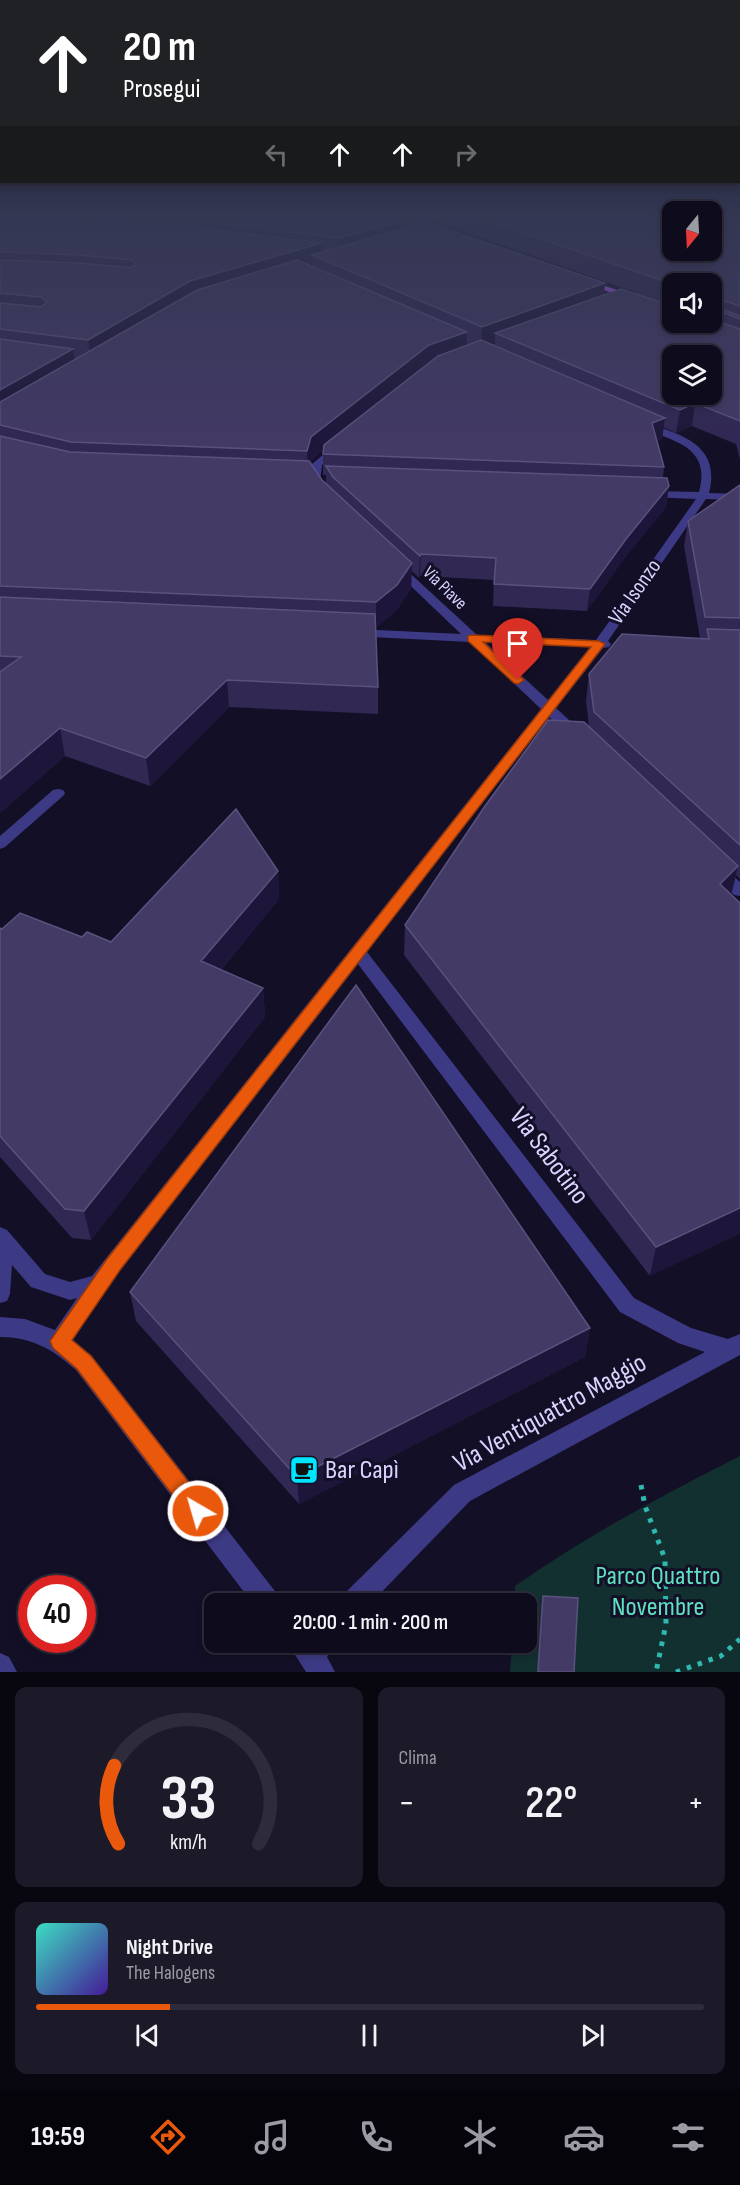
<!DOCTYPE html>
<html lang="it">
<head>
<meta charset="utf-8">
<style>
	body { margin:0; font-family:"Sofia Sans Condensed",sans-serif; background:#1c1929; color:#f1f3f6; height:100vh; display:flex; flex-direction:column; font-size:22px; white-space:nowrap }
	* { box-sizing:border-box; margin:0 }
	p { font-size:20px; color:#9b9ba3 }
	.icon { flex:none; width:33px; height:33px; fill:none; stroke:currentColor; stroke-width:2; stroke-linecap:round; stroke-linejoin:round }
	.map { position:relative; height:1672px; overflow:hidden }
	.side { display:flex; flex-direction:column; gap:15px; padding:15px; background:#08060f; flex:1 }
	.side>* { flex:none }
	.banner { position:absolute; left:0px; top:0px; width:741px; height:183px; box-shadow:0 3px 9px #0003,0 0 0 2px #2e2b3b; background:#202124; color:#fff; overflow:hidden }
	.needle { width:39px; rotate:198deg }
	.tools { position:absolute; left:662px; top:201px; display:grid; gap:12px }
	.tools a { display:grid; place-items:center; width:60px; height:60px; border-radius:12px; background:#0e0b1c; box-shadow:0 3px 9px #0003,0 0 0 2px #2e2b3b; font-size:30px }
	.speed { position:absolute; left:18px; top:1575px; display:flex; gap:12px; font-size:30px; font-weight:700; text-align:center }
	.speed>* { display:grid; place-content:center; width:78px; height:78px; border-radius:50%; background:#0e0b1c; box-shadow:0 3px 9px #0003,0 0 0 2px #2e2b3b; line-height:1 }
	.speed .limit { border:9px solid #d22; background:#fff; color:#111 }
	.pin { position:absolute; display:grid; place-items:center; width:51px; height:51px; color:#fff; margin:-62px -26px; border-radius:50% 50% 50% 0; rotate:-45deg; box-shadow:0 0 6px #0007 }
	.pin .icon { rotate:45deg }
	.me { position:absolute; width:66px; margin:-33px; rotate:322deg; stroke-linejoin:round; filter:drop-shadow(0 0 4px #0008) }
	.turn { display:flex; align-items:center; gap:21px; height:126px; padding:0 24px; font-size:27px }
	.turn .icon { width:78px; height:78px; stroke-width:2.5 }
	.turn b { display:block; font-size:42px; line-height:51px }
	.lanes { display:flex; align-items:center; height:57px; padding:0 24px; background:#0003; justify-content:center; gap:30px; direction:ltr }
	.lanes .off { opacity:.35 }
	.big { font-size:45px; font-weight:600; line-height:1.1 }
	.side .widget { flex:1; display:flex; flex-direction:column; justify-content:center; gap:9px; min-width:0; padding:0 21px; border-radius:12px; background:#1c1929 }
	.side .dial { align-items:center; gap:0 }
	.dial svg { height:156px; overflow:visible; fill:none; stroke:#2e2b3b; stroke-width:7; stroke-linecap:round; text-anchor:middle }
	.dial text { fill:#f1f3f6; stroke:none }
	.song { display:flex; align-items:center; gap:18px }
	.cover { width:72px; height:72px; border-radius:9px; background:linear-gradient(135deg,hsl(170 70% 55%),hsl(260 70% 35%)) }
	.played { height:6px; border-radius:3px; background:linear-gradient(90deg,#ea580c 20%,#2e2b3b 20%) }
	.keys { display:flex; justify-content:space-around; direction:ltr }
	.heat { display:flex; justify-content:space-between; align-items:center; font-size:33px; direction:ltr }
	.side .tiles { flex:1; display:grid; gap:15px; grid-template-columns:1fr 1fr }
	.widget:last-child { grid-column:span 2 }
	.trip { position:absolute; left:204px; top:1593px; width:333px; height:60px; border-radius:12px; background:#0e0b1c; box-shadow:0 3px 9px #0003,0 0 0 2px #2e2b3b; font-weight:600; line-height:60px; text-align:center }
	.tabs { display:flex; height:96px; justify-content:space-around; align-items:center; background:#06040b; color:#9b9ba3 }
	.tabs .icon { width:42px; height:42px }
	.tabs .selected { color:#ea580c }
	.tabs b { font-size:27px; color:#f1f3f6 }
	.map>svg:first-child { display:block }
	.green { fill:#12302f }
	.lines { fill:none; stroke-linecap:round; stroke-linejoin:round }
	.path { stroke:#2fb8b0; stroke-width:5; stroke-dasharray:4.5 7; stroke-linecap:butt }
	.minor { fill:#3d3a85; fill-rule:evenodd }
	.major { fill:#c25bff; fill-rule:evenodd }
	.wall { fill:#312854; fill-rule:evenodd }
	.shaded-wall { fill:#1d163a }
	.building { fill:#433a66; stroke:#5a527e; stroke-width:1.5; fill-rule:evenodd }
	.route { fill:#ea580c; stroke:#983908; stroke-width:1.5 }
	.labels { text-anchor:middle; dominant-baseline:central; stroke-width:6; stroke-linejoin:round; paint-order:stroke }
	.far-street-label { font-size:18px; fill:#d9d4ff; stroke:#130f26 }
	.street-label { font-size:22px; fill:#d9d4ff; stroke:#130f26 }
	.near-street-label { font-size:27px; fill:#d9d4ff; stroke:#130f26 }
	.near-poi-label { font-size:27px; fill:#d9d4ff; stroke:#130f26; text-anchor:start }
	.near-park-label { font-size:27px; fill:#5fe0c0; stroke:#130f26 }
</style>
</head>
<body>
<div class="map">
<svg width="740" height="1672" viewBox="0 0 740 1672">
	<rect width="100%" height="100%" fill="#130f26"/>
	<path class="green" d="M740,1456V1672H510L512,1643L526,1642V1604L514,1603L515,1586C586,1536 663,1495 740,1456Z"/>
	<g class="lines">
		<path class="path" d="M641,1485L645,1506L665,1559L666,1624L656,1672
			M676,1672L721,1656L740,1639"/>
		<path class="minor" d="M645,423C683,434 721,446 709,493L740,494V500L706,499L608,641L611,644L609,647L603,648L556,708L582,732L584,735L582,738H572L549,717L367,952L634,1298L691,1328L728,1339L740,1334V1355L470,1501L370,1604H340L343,1595L454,1485L705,1352L678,1343L620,1312L358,964L106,1289L73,1340L92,1356L278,1595L281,1604H253L76,1370C52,1349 32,1337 0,1337V1317L25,1319L55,1330L77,1298L70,1300L31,1287L12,1265L10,1294L7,1301L0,1303V1227L7,1230L45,1274L70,1282L92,1276L541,709L470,642L352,636L350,633L356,629L461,634L393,569V565H401L477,635L596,640L696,499L650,497L645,494L650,491L699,492C711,447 676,442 642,428L640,426ZM485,642L590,647L548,700Z
			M335,445L344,447L322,465L320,481L325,489L320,492L316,491L310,481L312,464Z
			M58,789L63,790L65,793L63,796L5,847L0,849V836L53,790Z
			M720,867L725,868L740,882V896L734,895L715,876L712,872L715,868Z
			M287,1642H334L327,1657L335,1672H306Z
			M0,1653L9,1657L17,1672H0Z"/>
		<path class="major" d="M584,279L672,308V314L584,283Z"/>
	</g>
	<path class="wall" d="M0,214H740V460L736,444L692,426L676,433L663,427L662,439L657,441L664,467L663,478L669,486L666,507L623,560L587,611L493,606L494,580L420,576L419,578L412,571L411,589L396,611L375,628L378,687V714L229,707L150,786L65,756L0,813ZM432,220L635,292V294H604L605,283L432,225ZM672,284H711V322H672ZM323,451V475H326V484L322,480L311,464L312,460Z
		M740,485V879L736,875L731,895L740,903L650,1276L404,955L405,925L589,727L586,701L589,674L700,638L684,546L688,521Z
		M278,871L279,899L221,970L263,988L265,1017L91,1240L72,1238L0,1157V928L82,937L111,942Z
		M130,1292L590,1328L585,1357L299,1504L136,1321Z
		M543,1596L574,1672H537L541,1605Z"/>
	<path class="shaded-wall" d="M0,214H11L12,224L0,231Z
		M427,214H432L431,231L427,232Z
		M412,218V237L339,258V238Z
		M322,243V259L312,255V266L191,302L91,362L88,340L190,281Z
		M605,283L603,304L495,333V344L481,349L482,327Z
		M711,298H715L713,309L711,308Z
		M467,332L466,354L429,367L312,460L308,475L307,451L311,437L429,345Z
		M73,349L76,370L0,415V390Z
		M695,403L692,426L676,433L680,410Z
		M665,418L662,439L649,444L652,423Z
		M669,486L666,507L623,560L587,611L590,589L626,539Z
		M421,554L420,576L419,578L420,556Z
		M412,563L411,589L396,611L376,628V602Z
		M227,680L229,707L150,786L146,758Z
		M60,728L65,756L0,813V779Z
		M738,866L731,896L720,884Z
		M278,871L279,899L204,990L201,961Z
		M263,988L265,1017L91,1240L84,1211Z
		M740,1208V1234L650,1276L656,1247Z
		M590,1328L585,1357L299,1504L297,1477Z"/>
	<path class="building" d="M12,214H78L322,243L190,281L88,340L0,329V303L41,307L47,302L41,297L0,293V260L79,263L131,268L137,265L132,260L80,255L0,252V220Z
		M146,214H403L412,218L339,238Z
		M469,214H672V250H711V214H740V306L715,298H711V284H672Z
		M425,222L605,283L482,327L312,255Z
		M297,260L467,332L429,345L311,437L307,451L71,442L0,425V402L197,290Z
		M621,289L672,306V322H711V319L740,329V421L695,403L680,410L495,333ZM672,356H711V394H672Z
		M711,305L740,316V319L711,308Z
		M0,339L73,349L0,390Z
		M481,340L665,418L652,423L664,467L323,454L324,445L438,356Z
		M0,436L70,452L309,461L322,480L412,563L397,585L376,602L0,586Z
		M326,466L667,478L669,486L626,539L590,589L494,584L496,558L421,554L420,556L333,477Z
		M740,485V618L705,617L688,521Z
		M0,597L375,614L378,687L227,680L146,758L60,728L0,779V672L21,657L0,656Z
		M707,629L740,630V845L594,712L589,674L622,634L709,639Z
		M548,720L584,722L738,866L720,884L740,903V1208L656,1247L405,925L485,806Z
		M236,809L278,871L201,961L263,988L84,1211L65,1209L0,1136V928L2,929L20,913L82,937L87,932L111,942Z
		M356,985L590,1328L297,1477L130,1292Z
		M543,1596L578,1598L574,1672H538Z"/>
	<linearGradient id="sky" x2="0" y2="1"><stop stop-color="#0a0815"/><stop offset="0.48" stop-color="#333752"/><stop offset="1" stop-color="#333752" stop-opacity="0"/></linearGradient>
	<rect width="740" height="448" fill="url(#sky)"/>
	<path class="route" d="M472,635L599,641L605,644L120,1270L72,1340L91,1356L205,1503L208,1511L205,1518L198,1522L190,1518L77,1369L53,1348L50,1341L107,1259L591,647L483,642L522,678L524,680L518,684L514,683L468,641V636Z"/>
	<defs>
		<g id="cafe-square" transform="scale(1.5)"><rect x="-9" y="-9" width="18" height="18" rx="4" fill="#00e5ff" stroke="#130f26"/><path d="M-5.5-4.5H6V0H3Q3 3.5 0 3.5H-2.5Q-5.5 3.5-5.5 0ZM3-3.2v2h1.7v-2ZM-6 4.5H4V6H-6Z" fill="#111"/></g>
	</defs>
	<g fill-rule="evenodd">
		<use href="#cafe-square" x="304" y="1470"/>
	</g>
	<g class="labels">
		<g class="far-street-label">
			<text transform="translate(445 588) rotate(44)">Via Piave</text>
		</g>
		<g class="street-label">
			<text transform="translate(635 592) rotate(-55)">Via Isonzo</text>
		</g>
		<g class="near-street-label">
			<text transform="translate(549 1156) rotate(53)">Via Sabotino</text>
			<text transform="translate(550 1413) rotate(-29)">Via Ventiquattro Maggio</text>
		</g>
		<g class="near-poi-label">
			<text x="325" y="1470">Bar Capì</text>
		</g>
		<g class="near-park-label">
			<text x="658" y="1576">Parco Quattro<tspan x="658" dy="31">Novembre</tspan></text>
		</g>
	</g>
</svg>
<div class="tools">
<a><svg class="needle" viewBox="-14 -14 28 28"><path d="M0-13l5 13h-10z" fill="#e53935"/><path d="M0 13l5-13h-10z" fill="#9b9ba3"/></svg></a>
<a><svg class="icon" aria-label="sound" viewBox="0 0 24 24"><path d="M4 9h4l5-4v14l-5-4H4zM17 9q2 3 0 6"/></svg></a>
<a><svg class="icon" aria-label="layers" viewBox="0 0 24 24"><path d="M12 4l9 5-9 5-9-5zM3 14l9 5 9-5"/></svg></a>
</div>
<div class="speed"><div class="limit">40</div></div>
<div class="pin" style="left:518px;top:680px;background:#d93025"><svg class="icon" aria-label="arrive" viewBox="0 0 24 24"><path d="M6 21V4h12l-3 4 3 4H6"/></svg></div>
<svg class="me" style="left:198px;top:1511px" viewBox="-20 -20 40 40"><circle r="17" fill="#ea580c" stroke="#fff" stroke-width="3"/><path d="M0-11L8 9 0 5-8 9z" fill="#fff"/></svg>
<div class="trip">20:00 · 1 min · 200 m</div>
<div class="banner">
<div class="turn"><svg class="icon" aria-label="ahead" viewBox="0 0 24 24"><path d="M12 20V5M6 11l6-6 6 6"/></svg><div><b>20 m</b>Prosegui</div></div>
<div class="lanes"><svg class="icon off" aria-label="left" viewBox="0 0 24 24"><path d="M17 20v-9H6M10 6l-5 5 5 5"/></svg><svg class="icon" aria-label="ahead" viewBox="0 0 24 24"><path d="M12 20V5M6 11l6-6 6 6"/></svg><svg class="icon" aria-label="ahead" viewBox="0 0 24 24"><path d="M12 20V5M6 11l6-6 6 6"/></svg><svg class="icon off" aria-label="right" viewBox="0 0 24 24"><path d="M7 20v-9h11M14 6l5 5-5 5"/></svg></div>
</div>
</div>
<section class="side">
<div class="tiles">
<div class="widget dial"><svg viewBox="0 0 100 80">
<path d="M14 69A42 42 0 1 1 86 69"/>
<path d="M14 69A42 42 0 0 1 12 29" stroke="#ea580c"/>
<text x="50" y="56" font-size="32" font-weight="700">33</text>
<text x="50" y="72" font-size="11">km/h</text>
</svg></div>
<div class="widget"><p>Clima</p>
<div class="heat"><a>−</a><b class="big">22°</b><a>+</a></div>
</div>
<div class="widget">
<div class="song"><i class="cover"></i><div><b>Night Drive</b><p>The Halogens</p></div></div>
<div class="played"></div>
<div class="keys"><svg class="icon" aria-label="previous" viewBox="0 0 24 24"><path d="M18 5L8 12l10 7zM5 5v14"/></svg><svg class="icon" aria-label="pause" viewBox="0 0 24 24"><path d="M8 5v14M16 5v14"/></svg><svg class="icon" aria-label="next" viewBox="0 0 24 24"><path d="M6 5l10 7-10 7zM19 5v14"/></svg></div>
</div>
</div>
</section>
<nav class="tabs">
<b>19:59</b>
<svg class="icon selected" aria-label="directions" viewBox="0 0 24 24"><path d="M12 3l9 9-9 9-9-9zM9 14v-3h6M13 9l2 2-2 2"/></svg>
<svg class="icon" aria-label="music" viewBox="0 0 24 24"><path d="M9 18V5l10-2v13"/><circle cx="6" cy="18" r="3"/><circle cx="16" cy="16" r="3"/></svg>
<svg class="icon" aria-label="phone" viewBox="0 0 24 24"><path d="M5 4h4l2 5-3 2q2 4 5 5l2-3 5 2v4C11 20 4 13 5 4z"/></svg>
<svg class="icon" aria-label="climate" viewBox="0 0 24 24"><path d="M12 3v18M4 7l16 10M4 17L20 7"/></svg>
<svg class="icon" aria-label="car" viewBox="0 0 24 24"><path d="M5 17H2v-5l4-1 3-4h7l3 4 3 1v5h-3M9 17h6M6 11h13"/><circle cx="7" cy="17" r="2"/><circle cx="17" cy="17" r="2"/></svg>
<svg class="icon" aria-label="filters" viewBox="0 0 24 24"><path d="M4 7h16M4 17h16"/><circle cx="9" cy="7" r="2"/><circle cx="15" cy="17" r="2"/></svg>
</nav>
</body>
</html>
